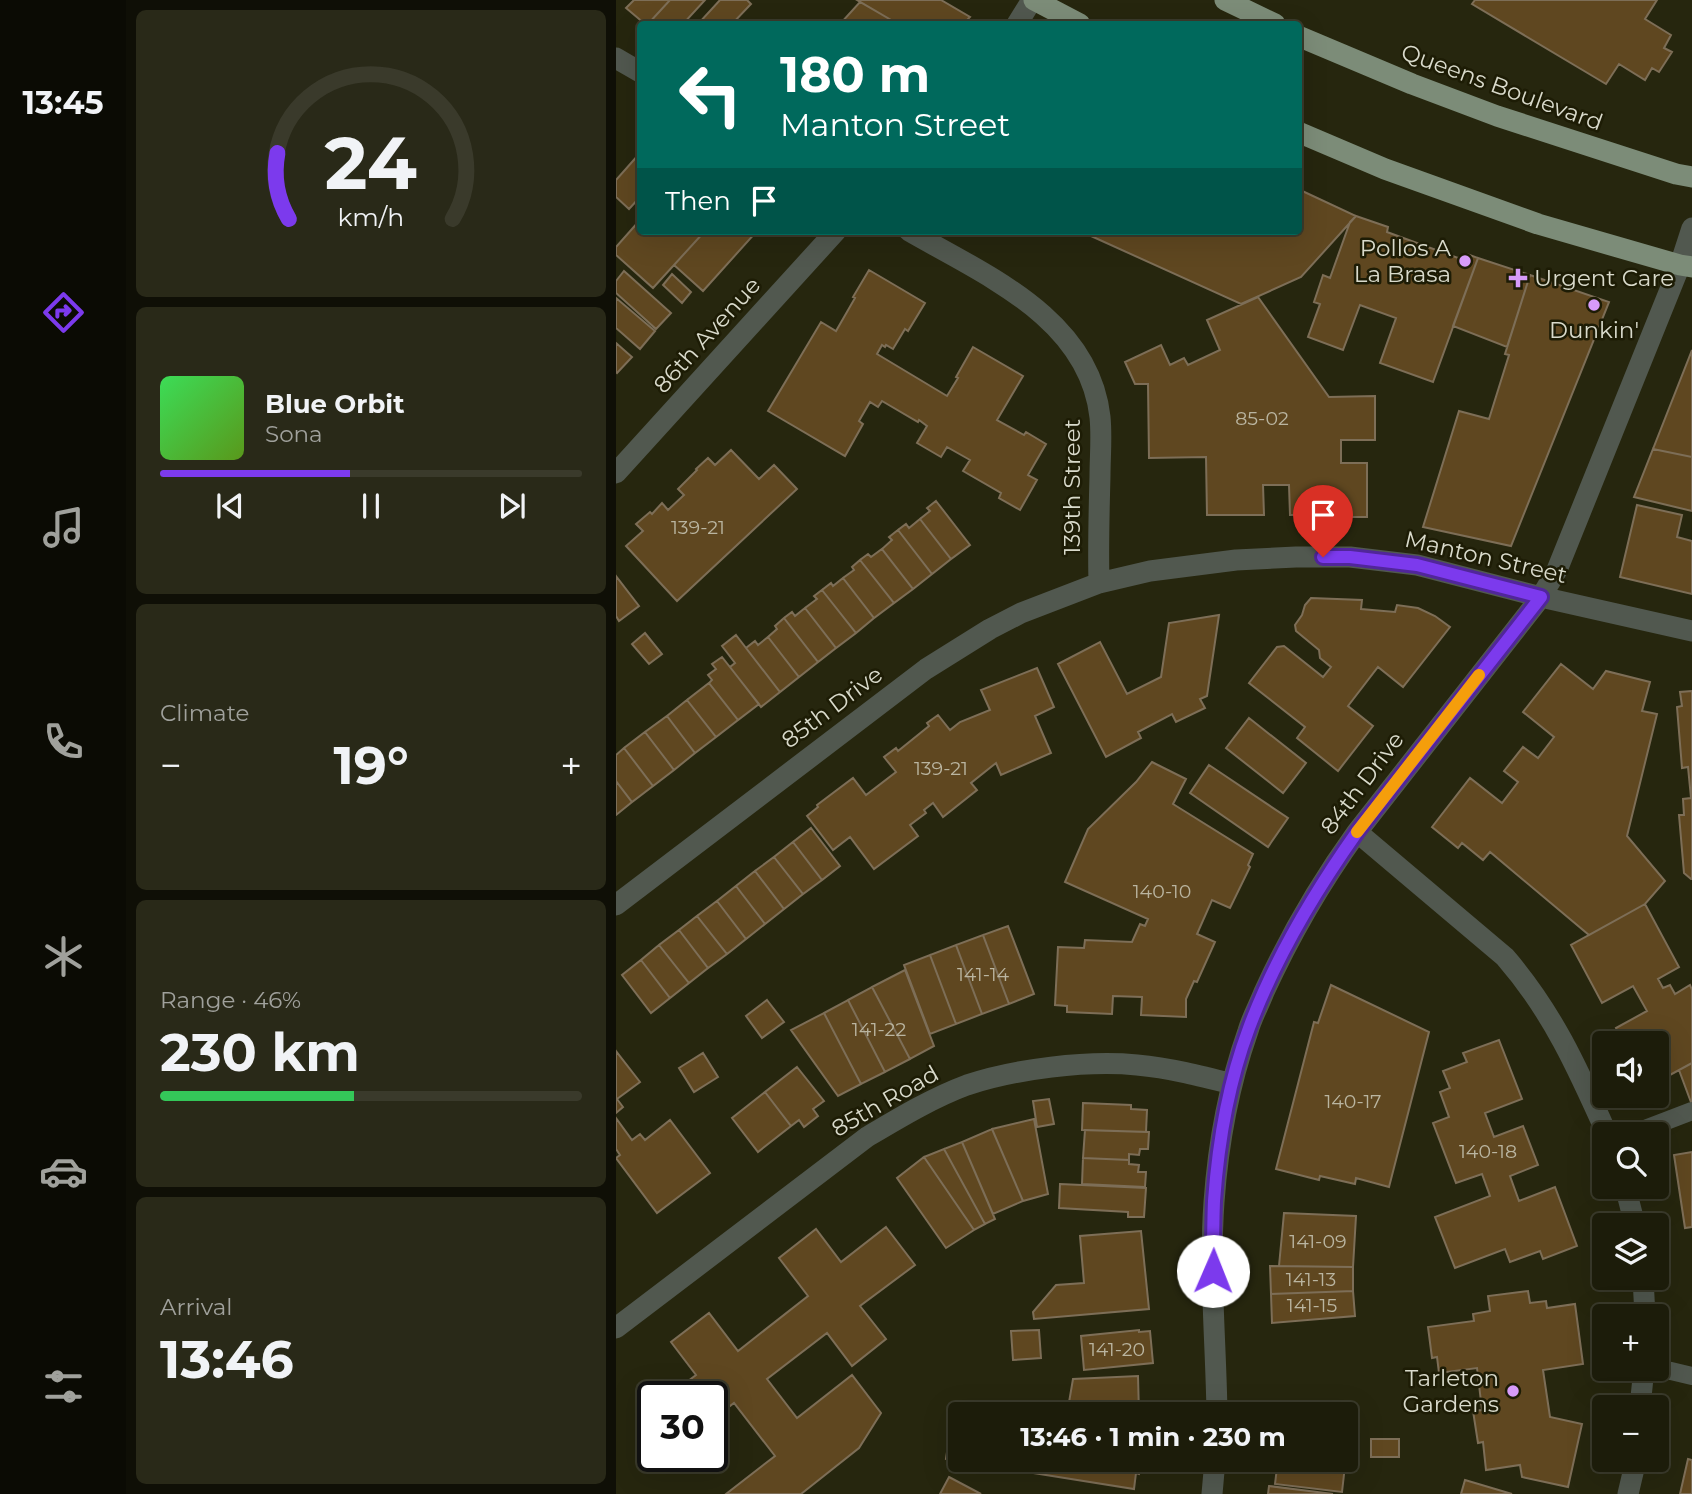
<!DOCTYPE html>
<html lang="en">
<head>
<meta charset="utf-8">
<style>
	body { margin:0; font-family:Montserrat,sans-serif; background:#292918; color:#f1f3f6; height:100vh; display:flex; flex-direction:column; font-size:26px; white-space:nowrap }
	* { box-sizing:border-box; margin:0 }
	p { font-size:23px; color:#a0a19c }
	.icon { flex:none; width:38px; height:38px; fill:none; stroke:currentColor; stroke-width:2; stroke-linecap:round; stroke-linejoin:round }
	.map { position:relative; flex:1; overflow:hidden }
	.details { display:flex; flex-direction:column; gap:10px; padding:10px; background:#0f0f06; width:490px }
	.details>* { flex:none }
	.top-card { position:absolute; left:21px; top:21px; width:665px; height:214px; border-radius:7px; box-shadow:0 7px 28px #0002,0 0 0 2px #3a3a2b; background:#00695c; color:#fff; overflow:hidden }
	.buttons { position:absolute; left:976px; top:1031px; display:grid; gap:14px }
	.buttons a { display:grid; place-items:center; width:77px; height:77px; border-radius:7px; background:#1c1c0a; box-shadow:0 7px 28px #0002,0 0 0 2px #3a3a2b; font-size:35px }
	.speed { position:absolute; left:21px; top:1381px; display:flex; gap:14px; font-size:35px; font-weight:700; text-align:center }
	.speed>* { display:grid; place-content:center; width:91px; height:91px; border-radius:50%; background:#1c1c0a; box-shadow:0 7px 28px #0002,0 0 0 2px #3a3a2b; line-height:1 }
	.speed .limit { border:4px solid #111; border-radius:10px; background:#fff; color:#111 }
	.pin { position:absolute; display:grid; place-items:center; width:60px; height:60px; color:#fff; margin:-72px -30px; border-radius:50% 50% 50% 0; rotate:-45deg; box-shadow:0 0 7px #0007 }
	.pin .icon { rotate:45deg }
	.me { position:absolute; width:77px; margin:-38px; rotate:1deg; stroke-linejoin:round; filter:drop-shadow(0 0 5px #0008) }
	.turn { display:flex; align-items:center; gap:24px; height:147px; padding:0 28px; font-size:32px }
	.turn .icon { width:91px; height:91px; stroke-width:2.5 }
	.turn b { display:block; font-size:49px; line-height:60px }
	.then { display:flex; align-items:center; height:66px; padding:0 28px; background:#0003; gap:14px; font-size:26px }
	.big { font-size:52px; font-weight:700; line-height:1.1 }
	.details .card { flex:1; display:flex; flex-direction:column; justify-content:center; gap:10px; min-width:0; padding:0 24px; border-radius:10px; background:#292918 }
	.details .dial { align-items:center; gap:0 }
	.dial svg { height:182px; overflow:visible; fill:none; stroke:#3a3a2b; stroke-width:7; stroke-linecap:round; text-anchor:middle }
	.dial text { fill:#f1f3f6; stroke:none }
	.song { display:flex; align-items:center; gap:21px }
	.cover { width:84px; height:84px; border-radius:10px; background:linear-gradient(135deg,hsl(130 70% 55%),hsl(90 70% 35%)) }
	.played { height:7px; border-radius:4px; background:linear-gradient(90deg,#7c3aed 45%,#3a3a2b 45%) }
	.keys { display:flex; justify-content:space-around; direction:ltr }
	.heat { display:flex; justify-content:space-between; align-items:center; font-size:38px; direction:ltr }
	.charge { height:10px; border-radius:5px; background:linear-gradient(90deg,#34c759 46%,#3a3a2b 0) }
	.trip { position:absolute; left:332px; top:1402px; width:410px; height:70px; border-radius:7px; background:#1c1c0a; box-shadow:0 7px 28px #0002,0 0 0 2px #3a3a2b; font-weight:700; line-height:70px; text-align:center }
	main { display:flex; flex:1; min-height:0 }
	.tabs { display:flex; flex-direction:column; width:126px; justify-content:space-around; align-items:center; background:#0b0b04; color:#a0a19c }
	.tabs .icon { width:49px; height:49px }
	.tabs .current { color:#7c3aed }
	.tabs b { font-size:32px; color:#f1f3f6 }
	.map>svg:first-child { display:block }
	.building { fill:#5f4720; stroke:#7d6e57; stroke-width:2 }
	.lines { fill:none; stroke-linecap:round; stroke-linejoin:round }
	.lane { stroke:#51584f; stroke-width:18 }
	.street { stroke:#51584f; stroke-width:21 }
	.primary { stroke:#7c8c78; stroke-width:21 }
	.route-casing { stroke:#51269a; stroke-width:18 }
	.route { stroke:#7c3aed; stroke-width:12 }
	.slow { stroke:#f59e0b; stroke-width:12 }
	.poi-dot { fill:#d79bf9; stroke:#1d1c05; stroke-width:2.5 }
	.labels { text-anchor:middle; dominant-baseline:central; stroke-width:5; stroke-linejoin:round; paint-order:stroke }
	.number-label { font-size:19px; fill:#bab5a0 }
	.street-label { font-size:23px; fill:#d9dacb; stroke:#1d1c05 }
	.poi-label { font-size:23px; fill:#d9dacb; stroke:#1d1c05; text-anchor:end }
</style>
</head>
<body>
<main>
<nav class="tabs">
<b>13:45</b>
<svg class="icon current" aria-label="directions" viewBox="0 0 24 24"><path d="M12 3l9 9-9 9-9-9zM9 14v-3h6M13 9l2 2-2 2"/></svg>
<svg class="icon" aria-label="music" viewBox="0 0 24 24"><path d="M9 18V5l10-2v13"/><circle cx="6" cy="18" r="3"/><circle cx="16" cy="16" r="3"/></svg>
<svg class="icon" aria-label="phone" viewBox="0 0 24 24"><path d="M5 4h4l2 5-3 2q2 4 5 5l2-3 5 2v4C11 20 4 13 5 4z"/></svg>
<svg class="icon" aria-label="climate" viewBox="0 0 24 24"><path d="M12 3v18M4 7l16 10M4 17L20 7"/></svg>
<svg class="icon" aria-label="car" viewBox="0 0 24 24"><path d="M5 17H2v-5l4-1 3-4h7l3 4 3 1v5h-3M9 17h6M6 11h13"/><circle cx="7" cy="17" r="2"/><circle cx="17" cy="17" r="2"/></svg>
<svg class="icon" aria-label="filters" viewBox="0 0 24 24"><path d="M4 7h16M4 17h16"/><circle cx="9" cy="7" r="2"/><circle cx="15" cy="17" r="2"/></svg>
</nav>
<section class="details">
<div class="card dial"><svg viewBox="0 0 100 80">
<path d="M14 69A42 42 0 1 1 86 69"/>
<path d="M14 69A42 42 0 0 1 9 40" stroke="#7c3aed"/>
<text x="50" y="56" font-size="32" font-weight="700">24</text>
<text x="50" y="72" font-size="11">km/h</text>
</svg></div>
<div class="card">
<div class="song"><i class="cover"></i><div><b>Blue Orbit</b><p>Sona</p></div></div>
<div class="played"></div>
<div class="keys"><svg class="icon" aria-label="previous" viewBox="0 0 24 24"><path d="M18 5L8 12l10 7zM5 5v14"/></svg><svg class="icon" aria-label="pause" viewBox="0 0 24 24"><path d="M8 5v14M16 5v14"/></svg><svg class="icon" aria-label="next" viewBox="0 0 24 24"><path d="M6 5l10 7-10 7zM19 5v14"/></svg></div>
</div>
<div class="card"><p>Climate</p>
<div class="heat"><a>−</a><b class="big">19°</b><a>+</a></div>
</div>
<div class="card"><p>Range · 46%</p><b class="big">230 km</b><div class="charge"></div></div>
<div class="card"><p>Arrival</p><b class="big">13:46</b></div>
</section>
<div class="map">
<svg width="1076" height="1494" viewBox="0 0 1076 1494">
	<rect width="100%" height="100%" fill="#26260e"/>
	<path class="building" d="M18,0H54L32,24H29L10,8Z
		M54,0H89L67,24H32Z
		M104,0H131L135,4L116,24H82Z
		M241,0H325L354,17L347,24H282Z
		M859,0H1041L1029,19L1055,35L1048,48L1056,52L1043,72L1036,68L1029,80L1003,64L990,84L856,4Z
		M244,2L282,24H224Z
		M24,153V197L13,209L0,197V180Z
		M682,189L740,216L685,277L625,304L464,231H682Z
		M740,216L772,227L771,232L842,258L851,254L862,258L817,382L764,363L780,318L744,305L727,350L692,337L704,304L698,302L707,275L714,278L734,222Z
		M24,220V231H89L37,288L0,255V247Z
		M89,231H141L87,291L58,265Z
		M862,258L914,275L891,347L837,326Z
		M253,270L309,303L292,331L289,329L277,349L270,345L269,347L266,345L261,354L331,396L342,378L340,377L357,347L407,376L381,420L408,435L410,432L430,444L412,475L421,480L404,510L383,498L385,493L347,471L354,460L331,447L325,457L301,443L311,426L303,420L302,422L266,401L262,407L254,402L243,421L247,424L229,456L152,411L205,322L220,331L239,298L237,297Z
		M8,271L55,313L40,329L0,293V281Z
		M56,274L75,292L66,303L47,285Z
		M914,275L993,302L895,546L807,527L843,411L873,419L893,355L889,354Z
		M642,297L713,397L759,396V440H725V463H751V517H734V514L674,515L673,485H647L648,515H591L590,457L533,458L532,384H519L509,362L545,345L554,365L568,358L572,365L604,350L591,320Z
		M0,298L39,331L24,349L0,328Z
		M0,343L16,357L1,373L0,372Z
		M1076,350V457L1037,449Z
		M1037,449L1076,457V511L1018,497Z
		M115,450L143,479L158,465L181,489L61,601L10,546L27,531L20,524L34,512L36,514L46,503L52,510L68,495L62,489L81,470L80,469L92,458L99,465Z
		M320,501L354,545L335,559L304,519L314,511L311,508Z
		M1021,505L1066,515L1061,537L1076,541V594L1004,577Z
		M304,519L335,559L316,574L282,530L290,524L293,528Z
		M282,530L316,574L297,589L266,549L276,540L273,537Z
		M266,549L297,589L278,603L244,560L252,554L255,557Z
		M244,560L278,603L258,618L227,578L238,570L236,567Z
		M0,576L23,606L3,621L0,616Z
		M227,578L258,618L240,633L206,590L215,583L217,586Z
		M206,590L240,633L220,648L189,608L201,599L198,596Z
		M695,598L746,600L745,609L779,612L781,605L802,608L819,616L834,627L787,687L762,667L732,706L757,726L722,771L681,738L689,727L633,683L661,647L668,646L707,677L715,667L704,658L703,650L680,631L679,625L686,615L689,605Z
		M189,608L220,648L202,662L168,618L176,612L179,616Z
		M603,615L591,696L584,699L589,708L560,722L556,714L522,732L525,738L490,757L442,664L484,642L511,694L545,677L553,623Z
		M168,618L202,662L183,677L152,637L161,629L159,626Z
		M29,633L46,654L33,664L16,644Z
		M120,635L164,692L145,707L114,667L119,663L106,646Z
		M152,637L183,677L164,692L130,648L139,641L142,645Z
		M106,657L143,704L122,720L93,683L96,680L92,675L100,669L96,664Z
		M945,664L977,689L990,671L1034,682L1026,711L1041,714L1011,836L1049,881L1029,904L973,935L874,852L867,860L846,843L842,848L816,827L854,778L886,803L902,782L888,771L907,747L922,758L938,737L907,712Z
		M421,668L438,707L419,716L435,753L385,775L380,763L355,783L361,790L327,817L317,803L308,810L310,813L294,825L302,836L258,869L234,837L217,850L191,816L202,807L201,805L237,778L250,795L280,772L268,757L280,748L282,751L313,726L311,723L322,715L334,730L344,722L374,710L365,690Z
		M93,683L122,720L100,737L71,700Z
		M1076,691V879H1075L1068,873L1063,815H1068L1067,799L1075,798L1072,767L1066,768L1061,707L1066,706L1064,692Z
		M71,700L100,737L79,753L51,716Z
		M51,716L79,753L58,770L29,732Z
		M633,718L690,763L667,793L610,748Z
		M29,732L58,770L37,786L8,748Z
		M8,748L37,786L16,802L0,781V755Z
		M536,762L570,779L557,804L637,854L632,865L634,867L614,908L596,900L581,934L599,942L581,982L578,981L570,999V1017L525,1015L526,997L497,996L496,1014L451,1012V1006L439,1005L442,947L468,948L469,940L516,942L524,924L529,926L532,919L449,882L472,829L520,782Z
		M593,765L672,818L652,847L574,793Z
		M0,781L16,802L0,815Z
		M195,828L224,866L206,880L177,842Z
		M177,842L206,880L187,894L158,857Z
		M158,857L187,894L168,909L139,871Z
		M139,871L168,909L149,924L120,886Z
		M120,886L149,924L130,939L101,901Z
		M101,901L130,939L111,954L81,916Z
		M1029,904L1063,967L1042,979L1047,988L1054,985L1059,994L1074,985L1076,990V1063L1041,1082V1043H1008L1000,1028L1031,1011L1017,986L986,1003L955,945Z
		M81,916L111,954L92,968L63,930Z
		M392,926L418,994L393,1004L367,935Z
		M63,930L92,968L73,983L43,945Z
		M367,935L393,1004L366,1014L340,945Z
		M43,945L73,983L54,998L25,960Z
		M340,945L366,1014L340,1024L314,955Z
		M314,955L340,1024L314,1034L288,965Z
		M25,960L54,998L35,1013L6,975Z
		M289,970L318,1046L294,1059L256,987Z
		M715,985L813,1032L773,1187L740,1178L739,1184L704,1176L703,1180L660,1169L698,1022L702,1023Z
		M256,987L294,1059L269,1072L232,1000Z
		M151,1000L168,1022L146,1038L130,1016Z
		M232,1000L269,1072L245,1084L208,1013Z
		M208,1013L245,1084L222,1096L175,1030Z
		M883,1040L906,1099L869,1113L878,1137L907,1126L922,1165L894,1176L903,1201L939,1187L961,1246L927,1259L924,1251L894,1262L889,1249L839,1268L819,1217L874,1196L866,1174L840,1183L817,1123L833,1117L824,1092L834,1088L827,1071L851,1062L847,1053Z
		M0,1051L24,1082L1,1099L7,1107L0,1113Z
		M87,1053L102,1077L78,1092L63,1068Z
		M1076,1063V1105L1063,1070Z
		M181,1067L208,1101L197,1109L202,1116L188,1127L183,1120L175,1126L149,1092Z
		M149,1092L175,1126L142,1152L116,1118Z
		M433,1099L438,1124L421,1127L417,1101Z
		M467,1103L515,1105V1109L531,1110L530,1132L466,1130Z
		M0,1118L16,1140L24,1134L29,1140L54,1120L94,1173L41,1213L0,1158L4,1155L0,1149Z
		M418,1119L432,1194L407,1201L376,1129Z
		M376,1129L407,1201L377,1214L346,1142Z
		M469,1130L533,1132L532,1149H524L523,1155L513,1154V1160L467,1158Z
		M346,1142L379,1219L369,1224L328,1149Z
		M328,1149L369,1224L358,1230L308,1157Z
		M1076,1152V1227L1069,1228L1058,1155Z
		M308,1157L358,1230L330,1248L281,1178Z
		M467,1158L513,1160V1164L523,1165L522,1172H530L529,1187L466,1184Z
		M444,1184L530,1188L528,1217H512V1212L443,1208Z
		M668,1213L740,1216L737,1267L663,1266Z
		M270,1227L299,1265L244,1306L270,1339L236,1366L211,1333L151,1379L181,1418L236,1375L265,1413L243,1448L185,1494H110L159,1456L118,1403L96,1420V1396H52L80,1375L55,1342L93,1313L122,1351L192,1296L163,1258L200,1229L225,1262Z
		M525,1231L533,1309L418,1319L417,1312L440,1285L468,1283L464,1236Z
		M654,1266L737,1267V1291L655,1294Z
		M737,1291L739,1316L656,1323L655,1294Z
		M912,1291L914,1303L930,1301L931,1308L959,1304L967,1364L927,1370L934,1417L966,1424L952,1487L906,1477L904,1465L870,1470L867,1442L862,1443L857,1411L866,1410L861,1368L823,1373L821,1357L816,1358L812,1327L858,1321L857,1314L874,1311L872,1296Z
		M423,1330L425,1358L397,1360L395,1331Z
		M523,1330V1332L534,1331L537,1363L468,1370L465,1336Z
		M522,1376L523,1414H451L457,1379Z
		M335,1425H345V1460H526L523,1474L520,1473L518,1489L330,1459Z
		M755,1439H783V1457H755Z
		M730,1457L726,1492L659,1484L662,1460H730Z
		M1072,1459L1076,1460V1494H1064Z
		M333,1477L365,1494H324Z
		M849,1480L896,1494H845Z
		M653,1486L717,1494H652Z"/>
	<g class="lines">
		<path class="lane" d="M1016,1134L1076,1111
			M1029,1368L1055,1371L1076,1376"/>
		<path class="street" d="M401,24L416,0
			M0,58L24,72
			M293,231C369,275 473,318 484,417C486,437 484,457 484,476C483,512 482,547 483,583
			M0,473L220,231
			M741,832L889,957C936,1011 962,1069 991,1134
			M0,905L310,669L374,629L405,613L483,583L534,571L620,560L680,557H734L801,565L925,597L1076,631
			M1009,1186L1019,1225
			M1027,1278L1029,1316
			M0,1328L251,1137C283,1118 316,1098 351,1085C399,1069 471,1060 521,1065C554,1068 585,1076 616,1084
			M1024,1407L1028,1368
			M601,1414C600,1344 593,1272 598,1202C602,1145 613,1085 632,1031C636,1017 643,1005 648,992C674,935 705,882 741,832L925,597L941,570L1064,265L1076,228
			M596,1494L599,1460
			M1012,1494L1020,1460"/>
		<path class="primary" d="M418,0L464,24
			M609,0L659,24
			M682,36L796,84L881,116L1060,174L1076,177
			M682,132L769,169L922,224L1064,265L1076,267"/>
	</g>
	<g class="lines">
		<g class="route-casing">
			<path id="route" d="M597,1271C597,1248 597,1225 598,1201C602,1145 613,1081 633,1028C659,958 698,893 741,832L925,597L801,565L734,557H707"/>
		</g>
		<use href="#route" class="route"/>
		<path class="slow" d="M741,832L863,675"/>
	</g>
	<g class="poi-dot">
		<circle cx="849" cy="261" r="7"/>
		<path d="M898.5 267.5h7v7h7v7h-7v7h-7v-7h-7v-7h7z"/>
		<circle cx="978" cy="305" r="7"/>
		<circle cx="897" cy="1391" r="7"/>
	</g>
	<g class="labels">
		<g class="number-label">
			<text x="646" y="418">85-02</text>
			<text x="82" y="527">139-21</text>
			<text x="325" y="768">139-21</text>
			<text x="546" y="891">140-10</text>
			<text x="367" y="974">141-14</text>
			<text x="263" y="1029">141-22</text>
			<text x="737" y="1101">140-17</text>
			<text x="872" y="1151">140-18</text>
			<text x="702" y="1241">141-09</text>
			<text x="695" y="1279">141-13</text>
			<text x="696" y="1305">141-15</text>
			<text x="501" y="1349">141-20</text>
		</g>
		<g class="street-label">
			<text transform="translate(886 87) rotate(20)">Queens Boulevard</text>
			<text transform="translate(91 335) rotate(-48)">86th Avenue</text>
			<text transform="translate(456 487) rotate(-90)">139th Street</text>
			<text transform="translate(870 557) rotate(13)">Manton Street</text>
			<text transform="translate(216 707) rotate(-37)">85th Drive</text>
			<text transform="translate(746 783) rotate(-53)">84th Drive</text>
			<text transform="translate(269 1101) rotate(-30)">85th Road</text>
		</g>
		<g class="poi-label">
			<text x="835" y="248">Pollos A<tspan x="835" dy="26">La Brasa</tspan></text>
			<text x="918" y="278" text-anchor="start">Urgent Care</text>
			<text x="978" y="330" text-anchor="middle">Dunkin'</text>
			<text x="883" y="1378">Tarleton<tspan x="883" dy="26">Gardens</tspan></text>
		</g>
	</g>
</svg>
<div class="buttons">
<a><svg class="icon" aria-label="sound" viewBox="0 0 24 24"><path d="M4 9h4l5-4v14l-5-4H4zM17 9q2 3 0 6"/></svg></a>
<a><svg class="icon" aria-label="search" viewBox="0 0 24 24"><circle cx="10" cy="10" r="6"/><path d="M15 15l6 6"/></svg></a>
<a><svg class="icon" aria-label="layers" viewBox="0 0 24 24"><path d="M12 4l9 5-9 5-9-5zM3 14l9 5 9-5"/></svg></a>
<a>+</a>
<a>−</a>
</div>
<div class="speed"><div class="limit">30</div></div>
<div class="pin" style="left:707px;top:557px;background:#d93025"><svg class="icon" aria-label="arrive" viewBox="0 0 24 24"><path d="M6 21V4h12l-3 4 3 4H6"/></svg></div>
<svg class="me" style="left:597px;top:1271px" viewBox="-20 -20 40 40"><circle r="19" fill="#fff"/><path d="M0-13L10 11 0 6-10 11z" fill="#7c3aed"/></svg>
<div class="trip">13:46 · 1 min · 230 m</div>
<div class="top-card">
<div class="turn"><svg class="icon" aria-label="left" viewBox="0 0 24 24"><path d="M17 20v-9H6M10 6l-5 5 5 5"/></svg><div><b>180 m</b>Manton Street</div></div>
<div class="then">Then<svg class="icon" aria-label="arrive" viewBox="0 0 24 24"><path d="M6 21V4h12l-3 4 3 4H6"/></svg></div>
</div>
</div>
</main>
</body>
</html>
